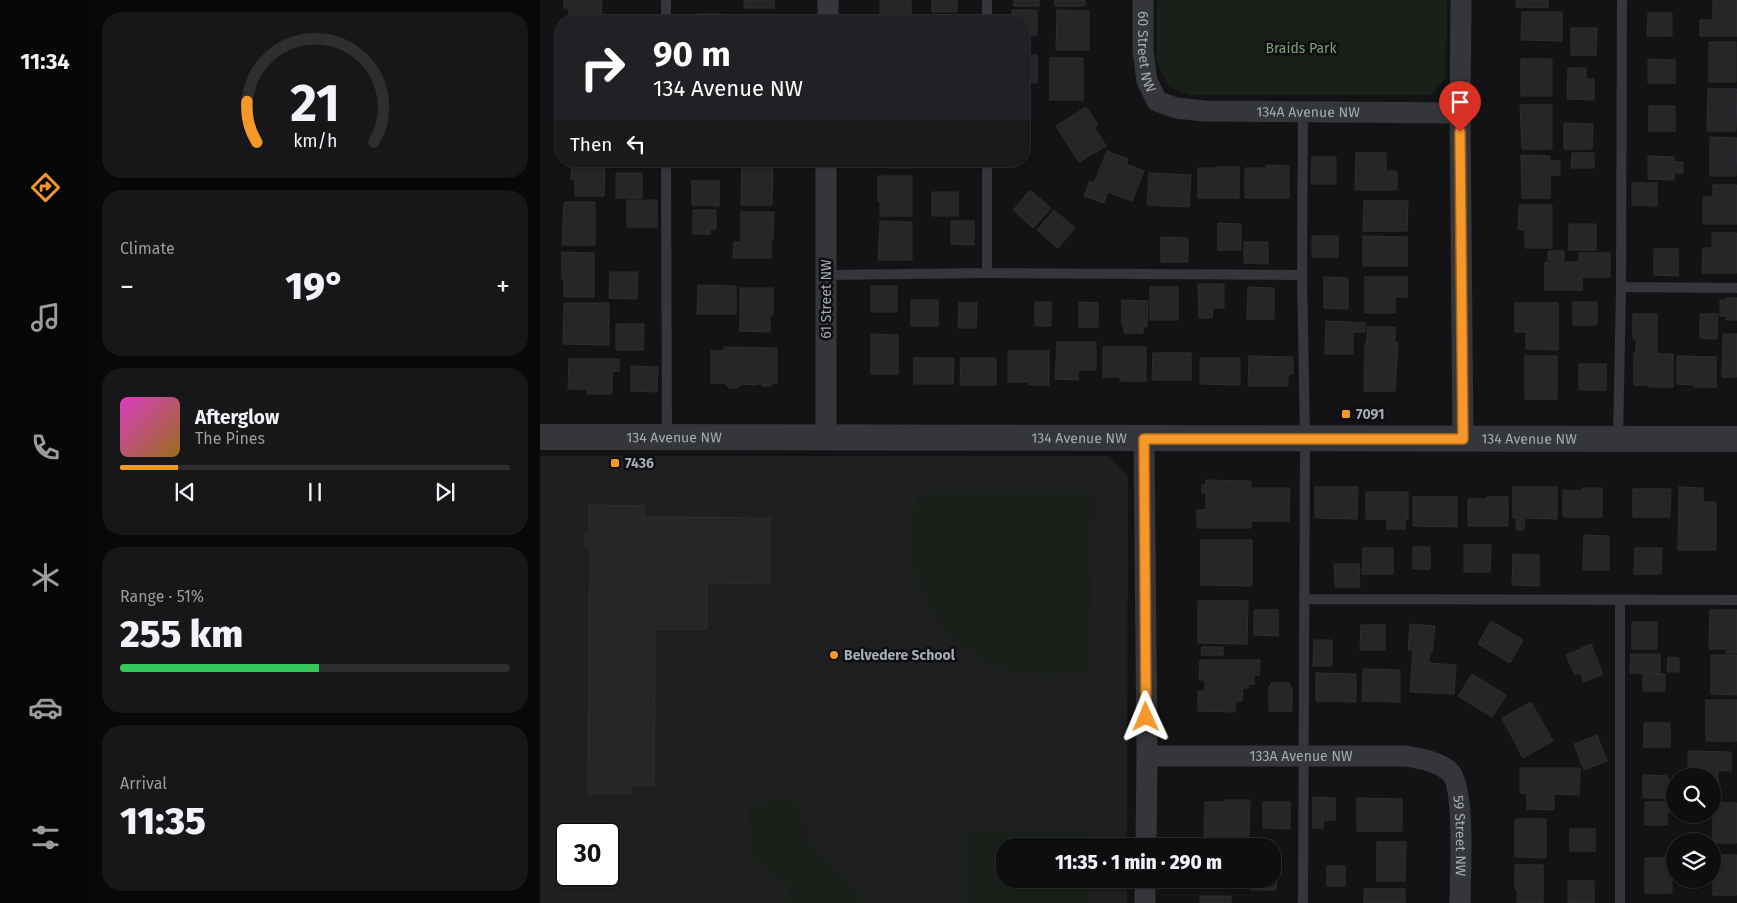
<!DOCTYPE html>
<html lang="en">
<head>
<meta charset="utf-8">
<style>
	body { margin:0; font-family:"Fira Sans",sans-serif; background:#171719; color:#f1f3f6; height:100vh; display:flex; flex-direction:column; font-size:19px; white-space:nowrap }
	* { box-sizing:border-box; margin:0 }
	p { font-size:16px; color:#9b9c9f }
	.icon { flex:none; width:28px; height:28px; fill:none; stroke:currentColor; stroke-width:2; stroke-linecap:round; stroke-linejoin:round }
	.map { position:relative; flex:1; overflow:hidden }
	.sheet { display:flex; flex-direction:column; gap:12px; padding:12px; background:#080809; width:450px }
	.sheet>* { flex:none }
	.banner { position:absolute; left:15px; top:15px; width:475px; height:152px; border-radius:20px; box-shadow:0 1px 4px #0004,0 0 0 1px #2e2e30; background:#202124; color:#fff; overflow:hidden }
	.controls { position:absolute; left:1126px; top:768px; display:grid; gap:10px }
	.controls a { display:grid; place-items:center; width:55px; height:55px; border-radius:50%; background:#0e0e10; box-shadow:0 1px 4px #0004,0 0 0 1px #2e2e30; font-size:25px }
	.speed { position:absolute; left:15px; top:822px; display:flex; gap:10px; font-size:25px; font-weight:700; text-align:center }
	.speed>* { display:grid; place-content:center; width:65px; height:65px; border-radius:50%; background:#0e0e10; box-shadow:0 1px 4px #0004,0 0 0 1px #2e2e30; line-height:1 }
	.speed .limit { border:2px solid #111; border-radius:8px; background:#fff; color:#111 }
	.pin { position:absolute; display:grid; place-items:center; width:42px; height:42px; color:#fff; margin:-51px -21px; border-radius:50% 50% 50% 0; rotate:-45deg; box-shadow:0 0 5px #0007 }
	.pin .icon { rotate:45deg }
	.me { position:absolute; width:55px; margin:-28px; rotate:359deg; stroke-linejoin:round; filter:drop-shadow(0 0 4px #0008) }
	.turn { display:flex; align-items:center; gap:18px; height:105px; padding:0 15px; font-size:22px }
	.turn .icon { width:65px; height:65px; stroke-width:2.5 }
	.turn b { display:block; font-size:35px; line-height:42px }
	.then { display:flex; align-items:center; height:48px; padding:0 15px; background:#0003; gap:10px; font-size:19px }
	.big { font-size:38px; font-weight:800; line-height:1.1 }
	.sheet .widget { flex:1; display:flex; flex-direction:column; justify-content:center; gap:8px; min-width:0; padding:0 18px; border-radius:20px; background:#171719 }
	.sheet .dial { align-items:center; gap:0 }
	.dial svg { height:130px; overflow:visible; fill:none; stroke:#2e2e30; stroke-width:7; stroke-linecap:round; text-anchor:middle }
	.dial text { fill:#f1f3f6; stroke:none }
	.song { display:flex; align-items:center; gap:15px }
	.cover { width:60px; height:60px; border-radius:8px; background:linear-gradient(135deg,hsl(310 70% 55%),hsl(40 70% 35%)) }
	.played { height:5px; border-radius:2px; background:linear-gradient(90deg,#f6972a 15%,#2e2e30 15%) }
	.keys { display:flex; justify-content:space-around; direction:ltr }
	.heat { display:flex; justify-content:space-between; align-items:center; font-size:28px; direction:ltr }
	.charge { height:8px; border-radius:4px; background:linear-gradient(90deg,#34c759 51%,#2e2e30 0) }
	.trip { position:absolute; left:456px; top:838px; width:285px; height:50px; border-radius:20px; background:#0e0e10; box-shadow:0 1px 4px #0004,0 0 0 1px #2e2e30; font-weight:800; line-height:50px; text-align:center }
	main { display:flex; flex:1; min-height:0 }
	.menu { display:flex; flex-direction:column; width:90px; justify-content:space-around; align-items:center; background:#060606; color:#9b9c9f }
	.menu .icon { width:35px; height:35px }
	.menu .current { color:#f6972a }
	.menu b { font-size:22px; color:#f1f3f6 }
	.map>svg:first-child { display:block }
	.built { fill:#1f1f22; fill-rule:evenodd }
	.green { fill:#192019 }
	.building { fill:#262629; stroke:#2d2e31 }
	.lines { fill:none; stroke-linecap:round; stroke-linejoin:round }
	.service { stroke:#34363a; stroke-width:10 }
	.minor { stroke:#34363a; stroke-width:21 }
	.tertiary { stroke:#34363a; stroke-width:26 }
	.route-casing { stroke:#a0621b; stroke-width:12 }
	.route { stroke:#f6972a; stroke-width:9 }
	.poi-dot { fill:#f6972a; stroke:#0e0e10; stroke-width:2 }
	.labels { text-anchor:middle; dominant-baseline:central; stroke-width:5; stroke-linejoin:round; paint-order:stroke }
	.park-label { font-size:14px; fill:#7da17b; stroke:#0e0e10 }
	.street-label { font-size:14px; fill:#a4acb6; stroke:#0e0e10 }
	.poi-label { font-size:14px; font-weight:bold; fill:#a4acb6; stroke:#0e0e10; text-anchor:start }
</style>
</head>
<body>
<main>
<nav class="menu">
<b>11:34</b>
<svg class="icon current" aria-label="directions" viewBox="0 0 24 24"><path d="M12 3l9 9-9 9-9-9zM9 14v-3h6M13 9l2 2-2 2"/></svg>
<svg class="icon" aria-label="music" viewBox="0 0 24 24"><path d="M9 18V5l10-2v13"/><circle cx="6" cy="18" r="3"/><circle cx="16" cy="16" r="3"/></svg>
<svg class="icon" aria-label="phone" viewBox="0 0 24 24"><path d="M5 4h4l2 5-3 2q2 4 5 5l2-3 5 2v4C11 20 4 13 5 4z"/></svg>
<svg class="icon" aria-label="climate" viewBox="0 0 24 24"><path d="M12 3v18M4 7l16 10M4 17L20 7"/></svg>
<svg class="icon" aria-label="car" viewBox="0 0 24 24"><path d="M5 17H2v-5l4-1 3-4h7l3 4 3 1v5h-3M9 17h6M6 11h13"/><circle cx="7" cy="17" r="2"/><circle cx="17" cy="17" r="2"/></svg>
<svg class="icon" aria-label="filters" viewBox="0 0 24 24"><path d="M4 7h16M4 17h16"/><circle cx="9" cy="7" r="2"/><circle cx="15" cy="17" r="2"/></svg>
</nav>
<section class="sheet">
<div class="widget dial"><svg viewBox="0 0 100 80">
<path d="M14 69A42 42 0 1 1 86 69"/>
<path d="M14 69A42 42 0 0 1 8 44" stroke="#f6972a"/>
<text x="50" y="56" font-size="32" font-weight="700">21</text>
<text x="50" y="72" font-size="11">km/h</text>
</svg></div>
<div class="widget"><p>Climate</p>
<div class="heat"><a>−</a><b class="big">19°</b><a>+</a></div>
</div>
<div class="widget">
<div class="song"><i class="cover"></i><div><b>Afterglow</b><p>The Pines</p></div></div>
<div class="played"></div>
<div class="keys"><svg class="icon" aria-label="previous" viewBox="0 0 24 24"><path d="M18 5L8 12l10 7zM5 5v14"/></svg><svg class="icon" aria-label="pause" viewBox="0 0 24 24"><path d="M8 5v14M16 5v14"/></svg><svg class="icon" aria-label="next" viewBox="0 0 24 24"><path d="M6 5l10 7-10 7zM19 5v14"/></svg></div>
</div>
<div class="widget"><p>Range · 51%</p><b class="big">255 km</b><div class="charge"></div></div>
<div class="widget"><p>Arrival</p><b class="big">11:35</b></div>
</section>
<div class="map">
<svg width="1197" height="903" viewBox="0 0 1197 903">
	<rect width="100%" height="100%" fill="#131315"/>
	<path class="built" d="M0,456H569L588,476L587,846H465V879H587V903H0ZM26,834H69V876H26Z"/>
	<path class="green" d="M617,0H907L906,77L892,95H649L628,86L616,60Z
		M379,491H547L555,498L549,671C529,675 509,678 488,675C418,665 368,601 371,532C371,518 375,504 379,491Z
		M243,795L266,809L267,839L325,903H246L250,887L205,852L209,808Z
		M428,830L549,832V846H465V879H549L548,903H427Z"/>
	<path class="building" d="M24,0H62L61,21H29V8H24Z
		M204,0H234V8H204Z
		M340,0H371V21H340Z
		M392,0H417V12H392Z
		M474,0H499V6H474Z
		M515,0H545V6H515Z
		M976,0H1008V8L976,7Z
		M1173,0H1197V36H1160V20H1173Z
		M472,10H497V35H484V21H472Z
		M517,10L549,11V50H516Z
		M982,12H1022V41L981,40Z
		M1108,13H1132V36H1107Z
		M157,14H181V21H157Z
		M192,15H222V21H192Z
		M1031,28H1057L1056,55H1031Z
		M1169,42H1196V82H1169Z
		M484,55H497V83L484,82Z
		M510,58H543V100H510Z
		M981,59H1012V96H981Z
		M1108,59L1135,60V83H1108Z
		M1028,68H1046V79H1054V100L1027,99Z
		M1168,89H1197L1196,131H1167Z
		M980,105H1012V149H982Z
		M1109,106H1135V131H1109Z
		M546,107L558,125L554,127L566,146L539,162L516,126Z
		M1024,123L1053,124L1052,149H1024Z
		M1170,137L1197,138L1196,176H1170Z
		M567,151L588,159L586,164L604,171L592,201L568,192L564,203L544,196L550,181L554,183Z
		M816,153H846V171H857V190H815Z
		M1032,153H1054V168H1031Z
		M981,155L1010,156V161H1020V175H1010V198H982Z
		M1108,156L1134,157V162H1143V173H1134V180L1108,179Z
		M772,157H796V184H771Z
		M32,161H65L64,196H35V179H31Z
		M348,161H377V168H348Z
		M202,162L233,163L232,205H201Z
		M726,165L749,166V198H705V168H726Z
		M676,167H699V198H658V168H676Z
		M76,173H102V198H76Z
		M609,173L651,175L649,207L607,205Z
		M338,176H372V216H340V201H338Z
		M152,181H179V206L152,205Z
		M1092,183H1117V206L1092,205Z
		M1173,185H1197V224H1163V197H1173Z
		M490,190L511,208L493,228L473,210Z
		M392,192H418V216H392Z
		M87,200H117V227H87Z
		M824,201H868L867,231H823Z
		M24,202H55V245H22Z
		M979,205H1012V248H985V230L978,229Z
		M153,210H176V229H170V234H153Z
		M514,210L535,228L518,248L497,230Z
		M201,212H234L233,239H231V258H193L194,242H201Z
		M340,221L372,222V260H338Z
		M411,221H434V245L411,244Z
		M678,223L701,224V250H678Z
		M1029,224H1056V250H1029Z
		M1172,233H1197V273H1162L1163,248H1172Z
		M772,236H798V257H772Z
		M823,236L867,237V266H823Z
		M621,237L648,238V262H621Z
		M704,242H728V264L704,263Z
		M1114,249H1138V276L1114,275Z
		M1008,251H1024V261L1008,260Z
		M22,252L54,253V297H24V279H22Z
		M1039,253H1070V277H1042V290H1005V262H1039Z
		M70,272H98L97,299L69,298Z
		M784,277L808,278V309L784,308Z
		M825,277H867V297H855V313H825Z
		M658,284H684V308H673L672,318H659Z
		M158,285L196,286V314H157Z
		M331,286H357V312H331Z
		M610,287H638V320H610Z
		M708,287L734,288V319H707Z
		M200,288H233V315H230V332L200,331Z
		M1186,298H1197V320H1186V316H1180V300H1186Z
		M371,300H398V326H371Z
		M582,300L608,301L607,327H603V333H584V326H582Z
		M495,302H511V326H495Z
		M539,302L558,303V327H539Z
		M1033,302H1057V325H1033Z
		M24,303H69V345L23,344Z
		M419,303H437L436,328H418Z
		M975,303H1018V350L986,349V332H975Z
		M1093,314H1117V354H1133V387H1109V385H1094V353H1096V339H1093Z
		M1160,314H1178L1177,339L1160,338Z
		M786,321L825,323V332H813V354H785Z
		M76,324H104L103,350H76Z
		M827,327H855V343H858L855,391H824L825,343H827Z
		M331,334L358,335V374H331Z
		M1183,334H1197V377H1182Z
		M517,342H556V370H538V380L515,379Z
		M184,347L237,348V383H232V386H222V384H216V385L201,384L198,388H189L184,383H171V351H184Z
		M563,347H606V381H580V377H563Z
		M468,351H509V385H489V382H468Z
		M613,353H651V380H612Z
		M709,356L753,357V374H748V386H708Z
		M985,356H1017V399H985Z
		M1137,356L1176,357V387H1154V385L1137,384Z
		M374,358H414L413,384H374Z
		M421,358H456V385H420Z
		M660,358H700V385L660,384Z
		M29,359H79V371H72V394H47V389H28Z
		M1039,364H1066V390H1039Z
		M91,366L118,367L117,392L91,391Z
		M666,480L711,481V488H750L749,521H711V528H657V510H666V493H662V485H666Z
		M775,487H818L817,519L775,518Z
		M973,487H1017V519L985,518L984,530H977L976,518H973Z
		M1139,487L1163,488V502H1176V550H1138Z
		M1042,488H1062V517H1023V490L1042,491Z
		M1093,489H1131L1130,517H1093Z
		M826,492H868V520L865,519V529H847V519H826Z
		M873,497H917V527L873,526Z
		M947,497H968V526H928V499H947Z
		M49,505L104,506V517L230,518V584L167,583V629H115L114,786H90V794H48L50,546H45V534H49Z
		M1044,535L1069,536V570H1043Z
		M661,540H712V586L661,585Z
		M924,545H951L950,572H924Z
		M873,547H890V569H873Z
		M823,548H853V574H822Z
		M1095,548H1122L1121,574H1094Z
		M973,554L999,555V586L972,585Z
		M794,564H819L820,587H795Z
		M658,601H708L707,644L658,643Z
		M714,610H738V636L714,635Z
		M1170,610H1197V653H1186V649H1169Z
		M951,621L983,640L970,663L938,644Z
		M1092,622H1117V649H1092Z
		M870,624L895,626L892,652H890L889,663L916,665L914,694L870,692L873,650H868Z
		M821,625H845V650H820Z
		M774,640H792V666H773Z
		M1051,644L1063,674L1044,682L1040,673L1035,675L1026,655Z
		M662,647H683V655H661Z
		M1091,654H1120V674L1090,673Z
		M1171,655H1197V695L1171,694Z
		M1128,657L1139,658V672H1127Z
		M660,660H720L719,675H714V684H708V688H703L702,701H696L695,712L658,711V691H665V680H659Z
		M823,669L860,670V702L822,701Z
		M776,673L816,674V702L776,701Z
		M932,674L966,695L952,717L918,696Z
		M1103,674H1125V691H1103Z
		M731,683H750V688H752V711H729V687H731Z
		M1166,700H1197V741H1166Z
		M991,702L1013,741L983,758L962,718Z
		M1104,723H1130V747H1104Z
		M1057,735L1067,761L1044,770L1034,744Z
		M1148,751L1191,752V771L1178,770V790H1172V776H1148Z
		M980,768H1040L1039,795L1014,794V810L987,809V793H980Z
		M1103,775L1128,776V798H1103Z
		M773,797L795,798V820H783V828H773Z
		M817,798L862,799V831H817Z
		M684,800H710L709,836H664L665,802H684Z
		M723,802H750V829L723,828Z
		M1105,802H1127V803L1135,804V812H1127V825H1105Z
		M1173,803H1197V843H1173Z
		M975,819H1006V858L975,857Z
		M1030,829H1055V851H1030Z
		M837,842H866L865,881H837Z
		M659,844H690V846H659Z
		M1173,855H1197V895H1173Z
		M1105,858H1132V893H1105Z
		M975,865H1003V903H977V889H975Z
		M787,866H805V886H787Z
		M732,868H737L736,890H710V879H732Z
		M654,879H690V888H654Z
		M1028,881H1054V903H1028Z
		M824,889H865V903H824Z
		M660,896H691V903H660Z"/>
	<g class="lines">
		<path class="service" d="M126,0V21
			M447,21V0
			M126,161L127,437
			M447,273V161
			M285,275L447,273L762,275
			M1081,287L1197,288
			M1078,439L1081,287L1082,0
			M764,599L1197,600
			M763,903L765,438L762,275L763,111
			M1080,903V600"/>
		<g class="minor">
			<path id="s1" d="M603,0V51L607,81L617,101L636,108L665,111L920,113"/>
			<path d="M921,0L920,113L923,439"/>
			<path d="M288,21V0"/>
			<path d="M286,437V161"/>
			<path d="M604,439L607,756L606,846"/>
			<path id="s2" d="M607,756H866C881,759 897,761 909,771C926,784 920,879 920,903"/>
			<path d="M605,903V879"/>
		</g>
		<path class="tertiary" id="s3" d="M0,437L1197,439"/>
	</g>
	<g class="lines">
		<g class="route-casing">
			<path id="route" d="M606,717L604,439H923L920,132"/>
		</g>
		<use href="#route" class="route"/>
	</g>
	<g class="poi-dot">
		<rect x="801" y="409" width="10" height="10" rx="2.5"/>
		<rect x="70" y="458" width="10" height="10" rx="2.5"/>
		<circle cx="294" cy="655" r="5"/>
	</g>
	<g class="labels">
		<g class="park-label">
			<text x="761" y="48">Braids Park</text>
		</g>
		<g class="street-label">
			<text stroke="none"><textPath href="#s1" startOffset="52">60 Street NW</textPath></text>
			<text stroke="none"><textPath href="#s1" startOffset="256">134A Avenue NW</textPath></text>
			<text transform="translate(286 299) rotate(-90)">61 Street NW</text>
			<text stroke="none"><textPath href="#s3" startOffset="134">134 Avenue NW</textPath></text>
			<text stroke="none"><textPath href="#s3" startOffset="539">134 Avenue NW</textPath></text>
			<text stroke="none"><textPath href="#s3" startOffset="989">134 Avenue NW</textPath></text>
			<text stroke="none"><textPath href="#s2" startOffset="154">133A Avenue NW</textPath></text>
			<text stroke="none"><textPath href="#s2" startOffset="372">59 Street NW</textPath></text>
		</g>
		<g class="poi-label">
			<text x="816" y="414">7091</text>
			<text x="85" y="463">7436</text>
			<text x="304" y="655">Belvedere School</text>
		</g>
	</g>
</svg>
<div class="controls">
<a><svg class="icon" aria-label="search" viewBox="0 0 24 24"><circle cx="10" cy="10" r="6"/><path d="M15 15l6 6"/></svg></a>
<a><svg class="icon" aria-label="layers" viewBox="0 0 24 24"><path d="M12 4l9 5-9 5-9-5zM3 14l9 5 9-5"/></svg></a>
</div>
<div class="speed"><div class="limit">30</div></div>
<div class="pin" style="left:920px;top:132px;background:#d93025"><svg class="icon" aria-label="arrive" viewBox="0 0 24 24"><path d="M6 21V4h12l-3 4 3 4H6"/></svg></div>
<svg class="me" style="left:606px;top:717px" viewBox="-20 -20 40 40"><path d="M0-17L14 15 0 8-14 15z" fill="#f6972a" stroke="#fff" stroke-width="4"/></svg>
<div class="trip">11:35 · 1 min · 290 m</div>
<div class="banner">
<div class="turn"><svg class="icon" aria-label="right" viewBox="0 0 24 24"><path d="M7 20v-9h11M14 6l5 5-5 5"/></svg><div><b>90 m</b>134 Avenue NW</div></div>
<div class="then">Then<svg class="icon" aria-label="left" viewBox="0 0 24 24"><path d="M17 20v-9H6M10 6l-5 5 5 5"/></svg></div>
</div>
</div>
</main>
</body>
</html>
